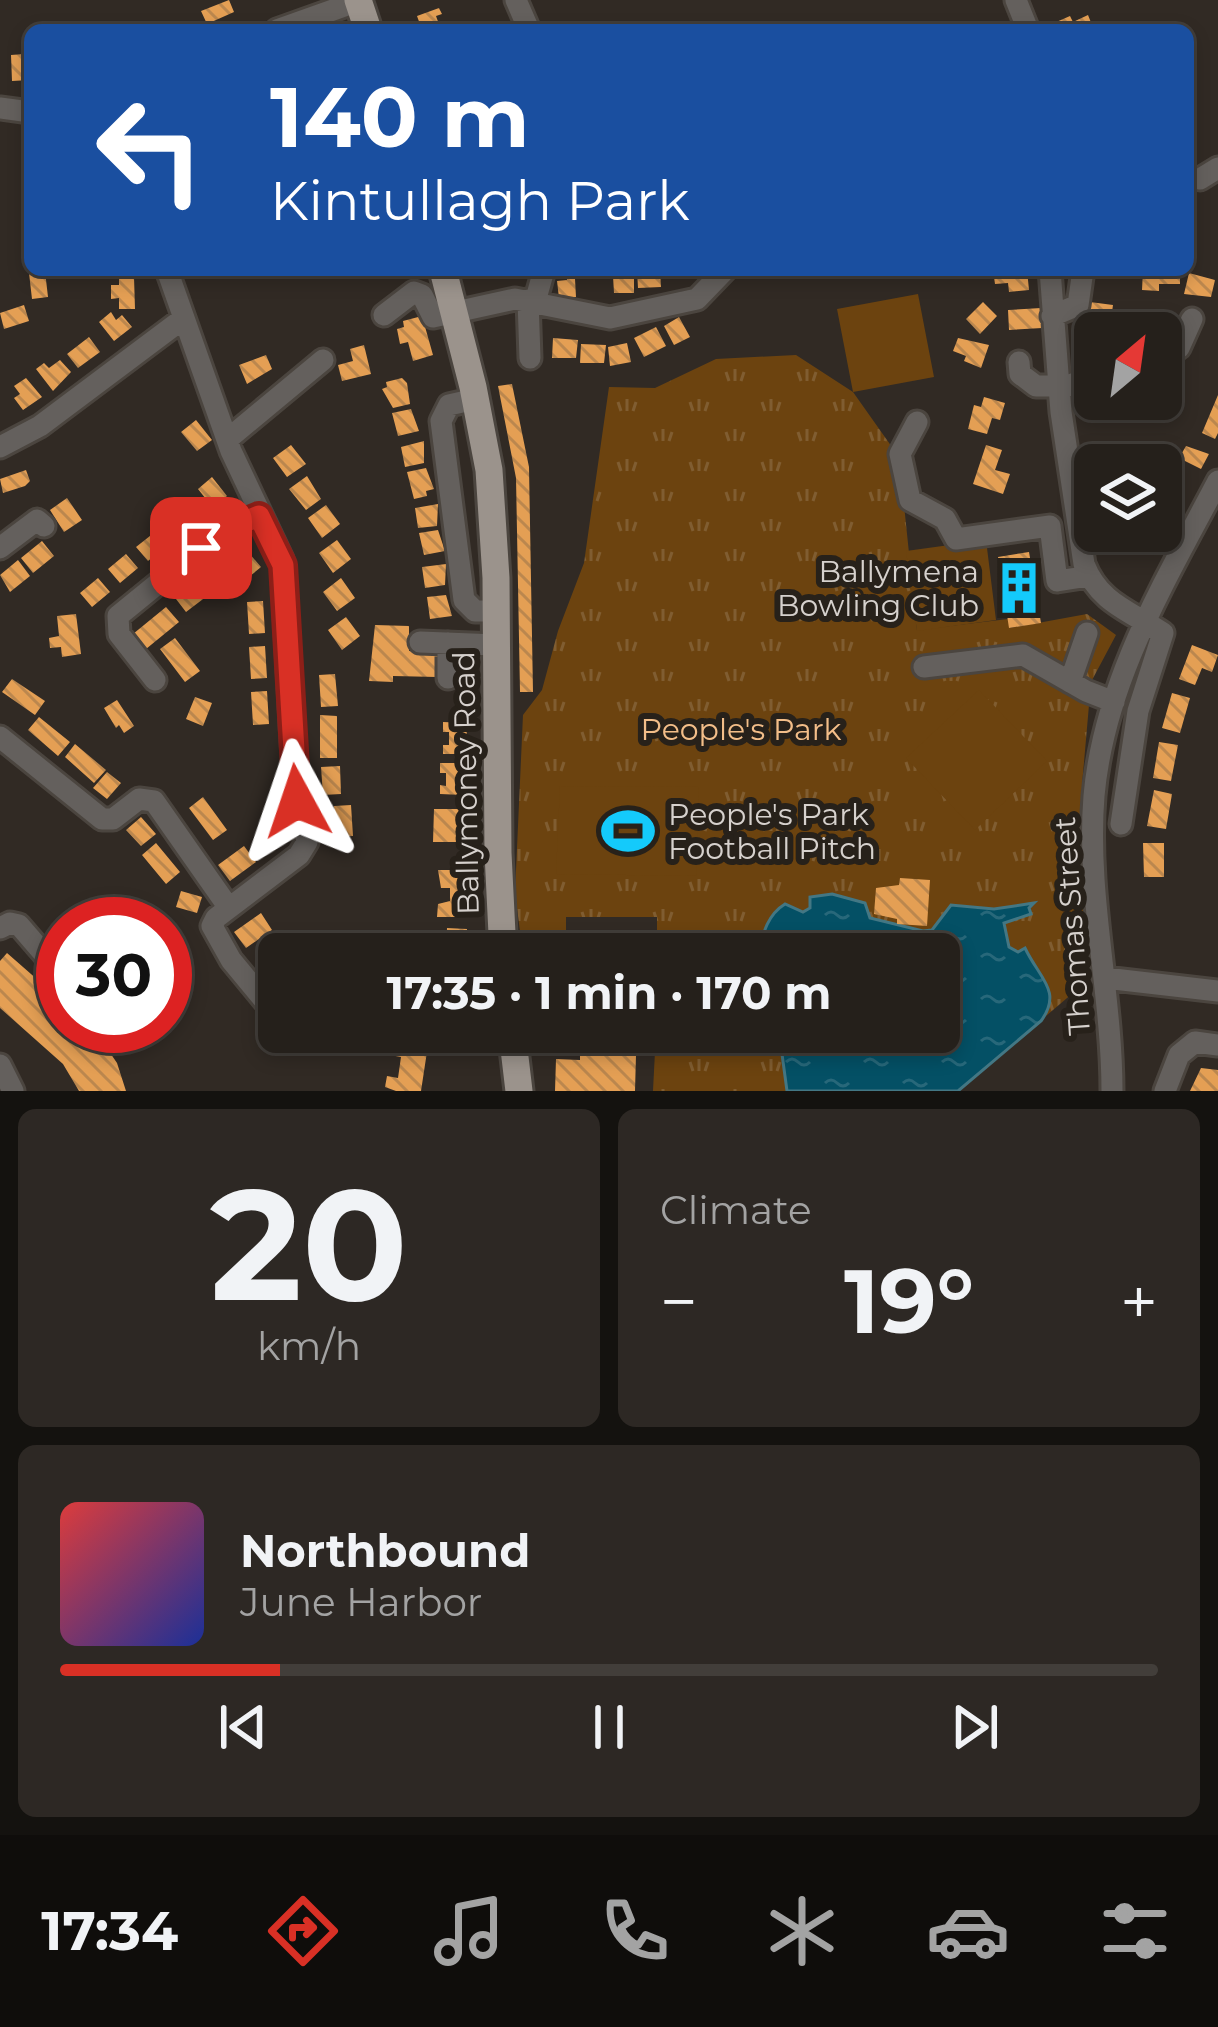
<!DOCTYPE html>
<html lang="en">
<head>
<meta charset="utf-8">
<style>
	body { margin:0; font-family:Montserrat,sans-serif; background:#2d2824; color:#f1f3f6; height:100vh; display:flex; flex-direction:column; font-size:45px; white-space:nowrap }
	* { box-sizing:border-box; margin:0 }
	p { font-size:39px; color:#a3a3a3 }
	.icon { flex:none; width:66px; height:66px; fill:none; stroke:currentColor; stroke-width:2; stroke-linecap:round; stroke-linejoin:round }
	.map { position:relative; height:1091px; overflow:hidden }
	.sheet { display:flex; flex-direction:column; gap:18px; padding:18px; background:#14120f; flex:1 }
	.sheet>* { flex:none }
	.banner { position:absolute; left:24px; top:24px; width:1170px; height:252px; border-radius:18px; box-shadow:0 6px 18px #0003,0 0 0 3px #423e3a; background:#1a4fa0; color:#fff; overflow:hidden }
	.needle { width:78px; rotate:29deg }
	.buttons { position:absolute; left:1074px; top:312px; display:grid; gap:24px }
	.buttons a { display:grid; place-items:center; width:108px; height:108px; border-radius:18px; background:#25201b; box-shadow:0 6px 18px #0003,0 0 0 3px #423e3a; font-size:60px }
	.speed { position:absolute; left:36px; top:897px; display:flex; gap:24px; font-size:60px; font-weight:700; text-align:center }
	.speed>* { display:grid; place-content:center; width:156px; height:156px; border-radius:50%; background:#25201b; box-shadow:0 6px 18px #0003,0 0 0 3px #423e3a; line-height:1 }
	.speed .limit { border:18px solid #d22; background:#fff; color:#111 }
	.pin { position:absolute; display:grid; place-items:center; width:102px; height:102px; color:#fff; margin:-51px; border-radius:24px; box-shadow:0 6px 18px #0006 }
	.me { position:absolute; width:132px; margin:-66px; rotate:355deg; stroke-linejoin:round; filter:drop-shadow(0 0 9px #0008) }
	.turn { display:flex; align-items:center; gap:42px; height:252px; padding:0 48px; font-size:54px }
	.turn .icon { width:156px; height:156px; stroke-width:2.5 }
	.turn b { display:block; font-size:84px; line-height:102px }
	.big { font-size:90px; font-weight:700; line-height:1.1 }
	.sheet .card { flex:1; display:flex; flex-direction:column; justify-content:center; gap:18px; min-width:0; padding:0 42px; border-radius:18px; background:#2d2824 }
	.sheet .dial { align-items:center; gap:0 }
	.dial b { font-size:156px; line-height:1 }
	.song { display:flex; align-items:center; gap:36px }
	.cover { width:144px; height:144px; border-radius:18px; background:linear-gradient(135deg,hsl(0 70% 55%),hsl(230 70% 35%)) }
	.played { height:12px; border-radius:6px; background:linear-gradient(90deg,#d93025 20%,#423e3a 20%) }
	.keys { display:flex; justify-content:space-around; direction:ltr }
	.heat { display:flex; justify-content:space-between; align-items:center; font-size:66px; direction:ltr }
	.sheet .tiles { flex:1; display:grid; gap:18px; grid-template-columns:1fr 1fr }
	.card:last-child { grid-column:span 2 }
	.trip { position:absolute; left:258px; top:933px; width:702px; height:120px; border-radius:18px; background:#25201b; box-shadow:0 6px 18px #0003,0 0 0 3px #423e3a; font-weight:700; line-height:120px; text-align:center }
	.menu { display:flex; height:192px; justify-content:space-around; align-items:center; background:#0f0d0b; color:#a3a3a3 }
	.menu .icon { width:84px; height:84px }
	.menu .selected { color:#d93025 }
	.menu b { font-size:54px; color:#f1f3f6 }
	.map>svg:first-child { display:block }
	.grass { fill:url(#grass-tufts) }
	.pitch { fill:#6c430f }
	.water { fill:url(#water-ripples); stroke:#437784; stroke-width:3 }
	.building { fill:url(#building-back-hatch) }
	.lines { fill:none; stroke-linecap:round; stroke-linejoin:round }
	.minor-casing { stroke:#4b453f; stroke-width:27 }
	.major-casing { stroke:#4b453f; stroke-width:33 }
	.minor { stroke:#64605d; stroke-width:21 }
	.major { stroke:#9b938c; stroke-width:27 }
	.route-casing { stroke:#8d1f18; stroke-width:30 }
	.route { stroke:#d93025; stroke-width:21 }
	.labels { text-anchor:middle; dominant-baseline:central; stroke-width:12; stroke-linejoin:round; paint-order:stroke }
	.poi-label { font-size:30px; fill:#d6d1cd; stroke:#27211a; text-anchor:end }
	.park-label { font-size:30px; fill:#f3be89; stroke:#27211a }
	.street-label { font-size:30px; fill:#d6d1cd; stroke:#27211a }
</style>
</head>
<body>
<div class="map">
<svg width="1218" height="1091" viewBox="0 0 1218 1091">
	<defs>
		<pattern id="grass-tufts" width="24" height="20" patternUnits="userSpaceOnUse" patternTransform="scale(3)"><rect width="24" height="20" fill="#6c430f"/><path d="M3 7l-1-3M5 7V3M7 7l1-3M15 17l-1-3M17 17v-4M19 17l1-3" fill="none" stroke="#805d31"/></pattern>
		<pattern id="water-ripples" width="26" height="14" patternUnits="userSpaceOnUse" patternTransform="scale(3)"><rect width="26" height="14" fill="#045065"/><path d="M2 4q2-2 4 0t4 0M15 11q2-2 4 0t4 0" fill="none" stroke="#28687a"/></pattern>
		<pattern id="building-back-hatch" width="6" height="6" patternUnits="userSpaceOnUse" patternTransform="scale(3)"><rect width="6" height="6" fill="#e49f54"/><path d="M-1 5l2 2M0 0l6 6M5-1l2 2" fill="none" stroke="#bb874e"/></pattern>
	</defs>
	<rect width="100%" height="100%" fill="#312a24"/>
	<path class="grass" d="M796,355L853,392L899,457L917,630L1008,619L1010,628L1087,614L1116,635L1091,682L1082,785L1087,981L958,1091H653L656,1032H939V954H657V917H566V954H523L515,893L523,715L542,690L558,631L584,563L609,387L655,388L716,359Z"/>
	<path class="pitch" d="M918,294L934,377L853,392L837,309Z
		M986,540L996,620L917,631L906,551Z
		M979,690L1047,761L975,830L906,758Z
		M560,786L699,787L696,876L556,874Z"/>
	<path class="water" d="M832,894L865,903L870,918L923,931L932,930L951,905L994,909L1034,903L1029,908L1031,914L1004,923L1009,947L1018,952L1025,948C1039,978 1063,991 1041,1021L958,1091H787L779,1032H939V954H758C763,934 767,915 785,904L803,912L810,908V897Z"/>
	<path class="building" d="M229,0L234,12L207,24L201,11Z
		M439,8L442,14L436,16L441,30H422L417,16Z
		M1088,15L1094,30H1057L1054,23L1070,16L1073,22Z
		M24,54V60H30V80L12,81L11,55Z
		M566,270H584V278L575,279L576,297L559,298L557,281L567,280Z
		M637,270H660L661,287L638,288Z
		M993,270H1027L1029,290L1009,292L1008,283L995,284Z
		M1143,270H1180V284H1159V291L1142,290Z
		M45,271L48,297L32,299L29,273Z
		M1189,273L1215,280L1211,297L1184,294Z
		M634,275V293H614L613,276Z
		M119,277H134L135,309H119V298L111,299V285H119Z
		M983,302L997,316L980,334L966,319Z
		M1090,302L1113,305L1110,326L1087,323Z
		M24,305L29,321L4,329L0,313Z
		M1041,308L1042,328L1009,330L1008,310Z
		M1142,310L1157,311V329H1163V333H1141Z
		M111,312L116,320L122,315L132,327L114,341L99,322Z
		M422,316L433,355L413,361L408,342L400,344L397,329L404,327L403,321Z
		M679,317L690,337L674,345L664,326Z
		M656,327L666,346L644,357L634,338Z
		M89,337L100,352L78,368L67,354Z
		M553,338L578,340L576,358H552Z
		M958,338L989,345L981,368L964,361L966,356L953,351Z
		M627,343L631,362L610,366L608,347Z
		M581,344L606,345L604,363H580Z
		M364,345L371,374L342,381L338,365L353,361L350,349Z
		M266,355L272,369L247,384L239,365Z
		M60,360L71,372L53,391L36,369L44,363L49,368Z
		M26,378L42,397L23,410L14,398L20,394L14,386Z
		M402,378L407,383L410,404L393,408L382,389L387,387L386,382Z
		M512,384L529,467L533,692H520L516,478L498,386Z
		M1218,395V433L1215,439L1202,433Z
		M984,397L1005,403L1000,420L992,418L987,434L968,429L974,405L981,407Z
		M411,409L419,431L398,436L392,413Z
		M196,420L212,440L197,451L181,432Z
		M424,441V463L405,467L401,447Z
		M291,445L306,464L287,477L273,458Z
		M986,445L1002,450L995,470L1010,474L1003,494L973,484Z
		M1186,446L1209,454L1201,469L1179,458Z
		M426,468L434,489L426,491L427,496L414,499L407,472Z
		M26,470L30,481L25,486L3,493L0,479Z
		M307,476L321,499L306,510L289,489Z
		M212,477L227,496L213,508L198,489Z
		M67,498L82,520L64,532L50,510Z
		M438,504L437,526L418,528L415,508Z
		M326,505L340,524L322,538L308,518Z
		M183,507L195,521L177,536L165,522Z
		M438,530L445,551L424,555L419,533Z
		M1102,531H1130L1132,540L1100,546Z
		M155,532L166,546L148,561L136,547Z
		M337,540L351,559L333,573L319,553Z
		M42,541L54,556L33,573L21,558Z
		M243,546L261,567L249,577L231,557Z
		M1029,552L1041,623L1009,628L998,557Z
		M126,554L138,568L120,583L108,569Z
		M18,560L30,576L10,592L0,575Z
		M446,564L445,585L425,588L422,567Z
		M204,577L215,590L186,612L176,599Z
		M98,578L110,592L92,607L80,593Z
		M341,578L355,598L337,611L323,592Z
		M446,595L452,616L430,619L427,597Z
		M263,601L265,633L249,634L247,602Z
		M166,607L179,622L146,649L133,634Z
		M76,614L81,654L62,657L61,647L50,648L49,638L59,636L57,616Z
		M346,617L360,636L342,650L328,630Z
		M375,625L409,626V651L438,652L437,677L393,676V682L369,681Z
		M175,638L200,671L185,682L160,649Z
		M1192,645L1218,655L1212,672L1202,668L1195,685L1179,679Z
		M265,646L267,678L251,679L249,647Z
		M335,674L338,706L321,707L319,675Z
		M12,679L45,701L35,715L2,692Z
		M267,691L269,724L253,725L251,692Z
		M1172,693L1190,698L1180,733L1162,728Z
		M195,697L212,703L203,726L186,719Z
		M117,700L134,726L124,733L119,725L116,728L104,708Z
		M320,715L337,716V758H320Z
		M39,717L70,742L58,756L28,730Z
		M443,722L467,723L466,754H443V745H449V732H443Z
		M1159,742L1178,745L1171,781L1153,778Z
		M75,744L106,770L94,783L65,757Z
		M440,763H464L463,795L440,794V785L446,786V773H440Z
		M340,766L341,794L323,795L321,767Z
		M107,772L121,783L107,799L93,788Z
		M1154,790L1172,794L1166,829L1147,826Z
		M203,797L227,830L213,840L189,808Z
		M351,805L353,836L336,837L334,806Z
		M434,809H465L464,842H433Z
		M141,817L156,834L141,846L126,830Z
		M277,820L288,834L272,847L261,833Z
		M156,843L180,872L166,884L142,855Z
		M1143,843H1164V877H1144Z
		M244,846L256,862L230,881L218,865Z
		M438,870H463V917H437L438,904L450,901V888H441Z
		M900,878L930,880L927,926L897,924V919L874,914L876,888L899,885Z
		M181,891L202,897L197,913L176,907Z
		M261,913L272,930L246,948L234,932Z
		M447,928L467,929L466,954H446Z
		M7,953L39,981L46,972L63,987V1026H77L88,1035L94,1029L117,1063L126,1091H79L63,1064L0,1008V961Z
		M323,1032H332L342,1046L329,1056L315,1038Z
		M409,1032H430L421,1091H396L385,1087L387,1076L398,1078L401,1057L390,1055L391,1043L403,1044Z
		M595,1032H656L655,1056L636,1055L635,1091H555L556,1059L580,1060V1039L595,1040Z
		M1201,1068L1218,1070V1091H1190Z"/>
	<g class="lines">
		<g class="minor-casing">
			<path id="minor" d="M516,0L529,30
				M1016,0L1028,30
				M277,30L358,1
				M0,108L30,112
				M1200,179L1218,168
				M167,270L231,451L282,559L294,778L307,842L299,855L216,918L212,926L231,960L279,1018
				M1050,270L1061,412L1084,564C1099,603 1130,611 1163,633L1138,711L1121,824
				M528,300L530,358
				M535,302L544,270
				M384,315L414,292L422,295L433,317L515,299L610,318L697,299L725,270
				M1052,316L1078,305L1083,270
				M1161,357L1179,348L1192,319
				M1019,362L1020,374L1036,386H1059
				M1059,389L1095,376
				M475,399L449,405L441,421L464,600L475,611H497
				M917,422L900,454L910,500L945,519L956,539L1050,526L1057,581L1089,576
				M228,439L323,360
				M0,447L40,426L184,318
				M0,548L37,520L44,526
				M420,642L497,645
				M448,643V678
				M924,667L1023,655L1086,691L1114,702
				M155,680L119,634L118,616L210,541L259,516
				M1070,682L1087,633
				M0,737L102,819H113L139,799L154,801L229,908
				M0,928L10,923L19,925L63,976
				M1105,978L1218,991
				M291,1032L296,1038
				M0,1065L13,1091
				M1112,1091C1112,993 1086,894 1094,796C1104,681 1166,580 1218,481
				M1165,1091L1179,1055L1195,1042L1218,1045"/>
		</g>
		<g class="major-casing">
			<path id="major" d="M358,0L368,30
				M443,270L473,387L489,470L496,578L498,853L503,954
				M512,1032L519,1091"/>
		</g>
		<use href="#minor" class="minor"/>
		<use href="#major" class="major"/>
	</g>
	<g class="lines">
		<g class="route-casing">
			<path id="route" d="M201,548L230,528L259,516L283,565L297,801"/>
		</g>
		<use href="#route" class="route"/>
	</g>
	<defs>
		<g id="building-bare" transform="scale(4.14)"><path d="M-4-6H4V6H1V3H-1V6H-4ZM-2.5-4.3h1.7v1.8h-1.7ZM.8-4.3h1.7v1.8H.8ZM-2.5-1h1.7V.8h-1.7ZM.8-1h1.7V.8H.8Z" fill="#14cafb" stroke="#27211a" stroke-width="2.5" paint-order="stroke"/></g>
		<g id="stadium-bare" transform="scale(4.14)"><path d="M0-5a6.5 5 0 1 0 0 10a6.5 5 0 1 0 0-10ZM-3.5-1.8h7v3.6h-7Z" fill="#14cafb" stroke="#27211a" stroke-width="2.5" paint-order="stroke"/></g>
	</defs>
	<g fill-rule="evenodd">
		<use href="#building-bare" x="1019" y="588"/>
		<use href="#stadium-bare" x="628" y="831"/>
	</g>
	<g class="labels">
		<g class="poi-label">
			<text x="979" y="571">Ballymena<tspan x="979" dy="34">Bowling Club</tspan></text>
			<text x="668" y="814" text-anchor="start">People's Park<tspan x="668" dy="34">Football Pitch</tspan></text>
		</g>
		<g class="park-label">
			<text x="741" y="729">People's Park</text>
		</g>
		<g class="street-label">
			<text transform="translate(466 783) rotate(-91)">Ballymoney Road</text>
			<text transform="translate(1072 926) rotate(-94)">Thomas Street</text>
		</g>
	</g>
</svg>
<div class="buttons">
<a><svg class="needle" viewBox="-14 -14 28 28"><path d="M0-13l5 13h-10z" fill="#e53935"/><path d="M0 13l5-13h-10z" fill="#a3a3a3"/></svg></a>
<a><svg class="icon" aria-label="layers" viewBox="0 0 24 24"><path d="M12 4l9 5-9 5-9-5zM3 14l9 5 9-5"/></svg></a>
</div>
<div class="speed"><div class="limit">30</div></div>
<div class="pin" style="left:201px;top:548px;background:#d93025"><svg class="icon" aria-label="arrive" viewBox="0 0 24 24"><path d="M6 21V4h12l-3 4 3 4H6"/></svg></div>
<svg class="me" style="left:297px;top:801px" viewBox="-20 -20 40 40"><path d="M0-17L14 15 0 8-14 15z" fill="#d93025" stroke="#fff" stroke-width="4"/></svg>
<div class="trip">17:35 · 1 min · 170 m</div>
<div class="banner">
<div class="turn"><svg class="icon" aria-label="left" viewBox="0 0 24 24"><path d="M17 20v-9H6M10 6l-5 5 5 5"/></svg><div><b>140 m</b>Kintullagh Park</div></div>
</div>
</div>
<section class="sheet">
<div class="tiles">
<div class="card dial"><b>20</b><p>km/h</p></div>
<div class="card"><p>Climate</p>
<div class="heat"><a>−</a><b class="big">19°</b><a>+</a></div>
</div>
<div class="card">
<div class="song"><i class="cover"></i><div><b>Northbound</b><p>June Harbor</p></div></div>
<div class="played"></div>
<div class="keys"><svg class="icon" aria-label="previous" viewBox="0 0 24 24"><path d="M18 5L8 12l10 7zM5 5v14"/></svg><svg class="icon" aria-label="pause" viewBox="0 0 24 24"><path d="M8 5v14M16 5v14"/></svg><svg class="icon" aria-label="next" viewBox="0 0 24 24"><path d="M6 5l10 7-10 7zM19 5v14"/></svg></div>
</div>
</div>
</section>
<nav class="menu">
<b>17:34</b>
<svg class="icon selected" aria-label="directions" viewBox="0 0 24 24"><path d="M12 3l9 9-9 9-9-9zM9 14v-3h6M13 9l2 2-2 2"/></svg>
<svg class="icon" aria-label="music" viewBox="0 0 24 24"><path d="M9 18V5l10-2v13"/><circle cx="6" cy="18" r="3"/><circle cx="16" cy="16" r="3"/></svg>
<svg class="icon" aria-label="phone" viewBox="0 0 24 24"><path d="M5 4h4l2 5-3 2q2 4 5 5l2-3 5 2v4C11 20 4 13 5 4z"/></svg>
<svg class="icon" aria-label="climate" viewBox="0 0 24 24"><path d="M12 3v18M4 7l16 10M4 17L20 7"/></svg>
<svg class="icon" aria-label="car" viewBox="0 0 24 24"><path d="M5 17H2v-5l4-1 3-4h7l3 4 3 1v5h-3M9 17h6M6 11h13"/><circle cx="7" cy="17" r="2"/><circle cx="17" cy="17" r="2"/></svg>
<svg class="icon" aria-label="filters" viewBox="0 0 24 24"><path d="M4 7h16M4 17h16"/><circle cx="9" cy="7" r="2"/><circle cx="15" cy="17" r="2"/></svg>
</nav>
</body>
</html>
